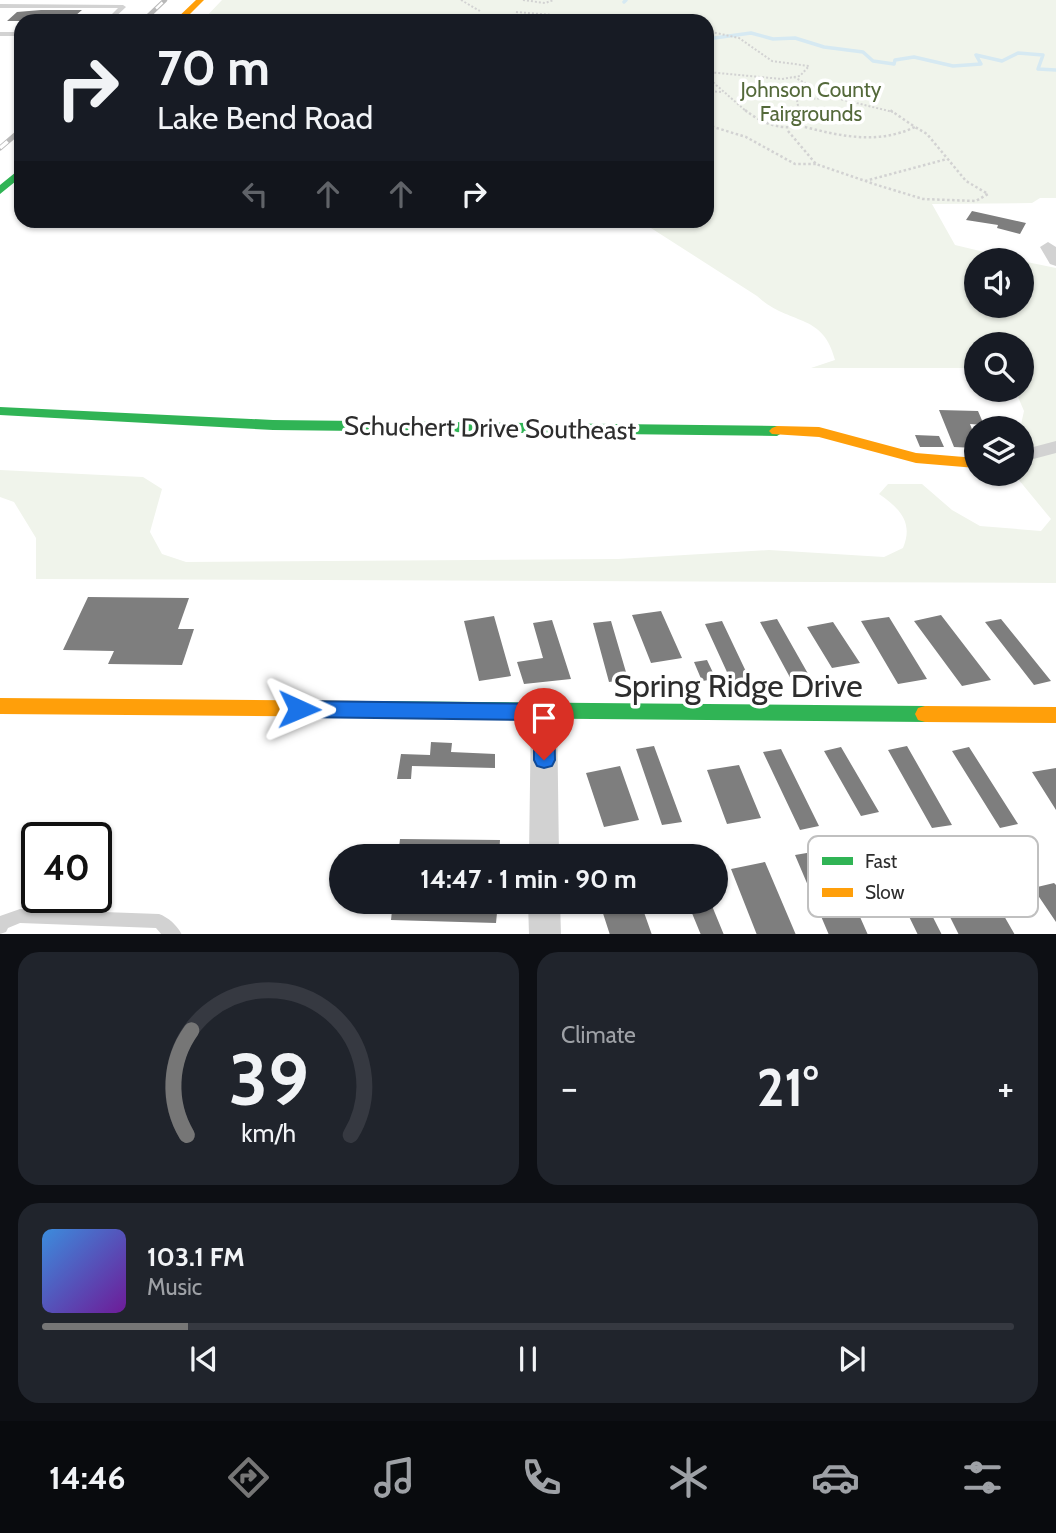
<!DOCTYPE html>
<html lang="en">
<head>
<meta charset="utf-8">
<style>
	body { margin:0; font-family:Cabin,sans-serif; background:#20242c; color:#f1f3f6; height:100vh; display:flex; flex-direction:column; font-size:26px; white-space:nowrap }
	* { box-sizing:border-box; margin:0 }
	p { font-size:23px; color:#9ea1a6 }
	.icon { flex:none; width:38px; height:38px; fill:none; stroke:currentColor; stroke-width:2; stroke-linecap:round; stroke-linejoin:round }
	.map { position:relative; height:934px; overflow:hidden }
	.side { display:flex; flex-direction:column; gap:18px; padding:18px; background:#0d0f14; flex:1 }
	.side>* { flex:none }
	.guide { position:absolute; left:14px; top:14px; width:700px; height:214px; border-radius:21px; box-shadow:0 2px 5px #0004; background:#171b24; color:#f1f3f6; overflow:hidden }
	.fabs { position:absolute; left:964px; top:248px; display:grid; gap:14px }
	.fabs a { display:grid; place-items:center; width:70px; height:70px; border-radius:50%; background:#171b24; box-shadow:0 2px 5px #0004; font-size:35px }
	.speed { position:absolute; left:21px; top:822px; display:flex; gap:14px; font-size:35px; font-weight:700; text-align:center }
	.speed>* { display:grid; place-content:center; width:91px; height:91px; border-radius:50%; background:#171b24; box-shadow:0 2px 5px #0004; line-height:1 }
	.speed .limit { border:4px solid #111; border-radius:10px; background:#fff; color:#111 }
	.pin { position:absolute; display:grid; place-items:center; width:60px; height:60px; color:#fff; margin:-72px -30px; border-radius:50% 50% 50% 0; rotate:-45deg; box-shadow:0 0 7px #0007 }
	.pin .icon { rotate:45deg }
	.me { position:absolute; width:77px; margin:-38px; rotate:91deg; stroke-linejoin:round; filter:drop-shadow(0 0 5px #0008) }
	.turn { display:flex; align-items:center; gap:24px; height:147px; padding:0 28px; font-size:32px }
	.turn .icon { width:91px; height:91px; stroke-width:2.5 }
	.turn b { display:block; font-size:49px; line-height:60px }
	.lanes { display:flex; align-items:center; height:66px; padding:0 28px; background:#0003; justify-content:center; gap:35px; direction:ltr }
	.lanes .off { opacity:.35 }
	.big { font-size:52px; font-weight:700; line-height:1.1 }
	.side .tile { flex:1; display:flex; flex-direction:column; justify-content:center; gap:10px; min-width:0; padding:0 24px; border-radius:21px; background:#20242c }
	.side .dial { align-items:center; gap:0 }
	.dial svg { height:182px; overflow:visible; fill:none; stroke:#363941; stroke-width:7; stroke-linecap:round; text-anchor:middle }
	.dial text { fill:#f1f3f6; stroke:none }
	.song { display:flex; align-items:center; gap:21px }
	.cover { width:84px; height:84px; border-radius:10px; background:linear-gradient(135deg,hsl(210 70% 55%),hsl(280 70% 35%)) }
	.played { height:7px; border-radius:4px; background:linear-gradient(90deg,#767676 15%,#363941 15%) }
	.keys { display:flex; justify-content:space-around; direction:ltr }
	.heat { display:flex; justify-content:space-between; align-items:center; font-size:38px; direction:ltr }
	.side .tiles { flex:1; display:grid; gap:18px; grid-template-columns:1fr 1fr }
	.tile:last-child { grid-column:span 2 }
	.trip { position:absolute; left:329px; top:844px; width:399px; height:70px; border-radius:35px; background:#171b24; box-shadow:0 2px 5px #0004; font-weight:700; line-height:70px; text-align:center }
	.tab-bar { display:flex; height:112px; justify-content:space-around; align-items:center; background:#090b0e; color:#9ea1a6 }
	.tab-bar .icon { width:49px; height:49px }
	.tab-bar .selected { color:#767676 }
	.tab-bar b { font-size:32px; color:#f1f3f6 }
	.map>svg:first-child { display:block }
	.green { fill:#f0f4eb }
	.lines { fill:none; stroke-linecap:round; stroke-linejoin:round }
	.stream { stroke:#d6e9f2; stroke-width:3.5 }
	.building { fill:#7e7e7e }
	.path-far1 { stroke:#d2d2d2; stroke-width:2; stroke-dasharray:2 2; stroke-linecap:butt }
	.path { stroke:#d2d2d2; stroke-width:2.5; stroke-dasharray:2.5 2.5; stroke-linecap:butt }
	.lane { fill:#d2d2d2; fill-rule:evenodd }
	.street { fill:#d2d2d2; fill-rule:evenodd }
	.fast { fill:#30b455; fill-rule:evenodd }
	.slow { fill:#ff9f0a; fill-rule:evenodd }
	.rail-far1-casing { stroke:#b9b9b9; stroke-width:4.5 }
	.rail-casing { stroke:#b9b9b9; stroke-width:5 }
	.rail-far1 { stroke:#fff; stroke-width:2.5; stroke-dasharray:9; stroke-linecap:butt }
	.rail { stroke:#fff; stroke-width:3.5; stroke-dasharray:10; stroke-linecap:butt }
	.route { fill:#1a73e8; stroke:#114b97; stroke-width:2 }
	.labels { text-anchor:middle; dominant-baseline:central; stroke-width:7; stroke-linejoin:round; paint-order:stroke }
	.far-park-label { font-size:21px; fill:#54693a; stroke:#fff }
	.street-label { font-size:26px; fill:#2d2d2d; stroke:#fff }
	.near-street-label { font-size:32px; fill:#2d2d2d; stroke:#fff }
	.key { fill:#fff; stroke:#c0c0c0; stroke-width:2 }
	.key-label { font-size:19px; fill:#2d2d2d }
</style>
</head>
<body>
<div class="map">
<svg width="1056" height="935" viewBox="0 0 1056 935">
	<rect width="100%" height="100%" fill="#fff"/>
	<path class="green" d="M222,0H1056V198H1040L1032,203L932,204L955,245L1022,261H976V306H1022V261L1056,268V583L36,579V538L14,502L0,497V470L143,477L162,489L150,532L162,554L186,562L618,559L769,550L884,557L903,548C914,522 899,508 879,494L888,484H922L952,510L980,526L1041,531L1051,519L1014,474H1022L1020,429L1024,411L1015,390H1022V345H976V368H811L835,360C823,312 789,326 757,296L640,221L707,220V21H202Z"/>
	<g class="lines">
		<path class="stream" d="M624,2L626,0
			M707,39L751,33L773,39L795,38L824,47L863,52L873,61L894,64L895,60L914,57L953,66L981,64L976,55L1002,61L1018,53L1043,55L1038,69L1056,70"/>
	</g>
	<path class="building" d="M41,10H82L75,16H63L57,21H7L17,12Z
		M972,211L1026,223L1020,234L997,228L998,225L966,220Z
		M939,410L978,411L984,425L970,424L976,440V448L954,447Z
		M915,435L939,436L944,447H920Z
		M88,597L189,598L178,629H194L182,665L108,664L114,651L63,650Z
		M661,611L682,658L651,663L632,615Z
		M941,615L991,680L962,686L914,621Z
		M494,616L511,676L479,681L464,621Z
		M889,617L927,679L898,684L861,621Z
		M777,619L811,679L793,683L760,622Z
		M1001,619L1051,681L1034,685L985,622Z
		M552,620L571,679L524,684L517,662L543,658L533,623Z
		M611,621L628,679L609,682L593,623Z
		M722,621L750,680L732,683L705,624Z
		M833,622L860,663L832,668L807,627Z
		M707,660L716,679L702,681L694,662Z
		M431,742L452,743L451,752L495,754V768L412,766L411,779H397L401,754L430,755Z
		M654,746L682,822L662,825L636,749Z
		M907,746L952,825L932,828L888,750Z
		M841,747L879,812L861,816L824,751Z
		M969,747L1018,824L1000,828L952,751Z
		M781,749L819,826L800,830L763,752Z
		M739,765L761,818L727,824L707,770Z
		M620,766L639,820L604,827L586,773Z
		M1056,768V810L1032,772Z
		M400,839L500,840L499,856H398Z
		M619,845L623,856H579V855Z
		M830,849L868,935H829L795,855Z
		M968,853L1015,935H959L949,915L963,912L934,859Z
		M902,856L942,935H918L881,859Z
		M765,862L796,935H757L731,869Z
		M1054,883L1056,885V922L1033,888Z
		M393,901L498,903L496,923L391,920Z
		M599,901H640L652,935H610Z
		M687,901H710L724,935H701Z"/>
	<g class="lines">
		<path class="path-far1" d="M461,0L480,11
			M523,0L545,3L554,0
			M516,12L626,21
			M707,31L739,38L772,61L809,66L800,76L782,79L707,72
			M707,77L747,112
			M794,77L805,83L786,98L840,99L893,112
			M707,91L722,92
			M797,100L799,112"/>
		<path class="path" d="M745,110C763,124 779,130 801,126
			M799,110L801,126C840,136 877,145 915,127L890,110
			M707,125L746,137L795,164H816
			M788,131L816,164L877,185L923,199L976,201L988,194L966,181L927,134L915,127
			M865,181L947,159"/>
		<path class="lane" d="M0,4L123,5L126,7L111,21H105L118,8H0Z
			M0,32H21V36H0Z
			M20,909L159,914C168,917 178,926 182,935H162L156,928L20,923L8,928L6,932L0,934V916Z"/>
		<path class="street" d="M1048,242L1056,247V266L1050,264L1040,247Z
			M1056,441V453L1022,462V450Z
			M544,702L553,705L557,712L559,856H529L531,712L535,705Z
			M528,901H560L561,935H529Z"/>
		<path class="fast" d="M21,168V177L0,194V185Z
			M0,407L273,420L777,426L785,431L777,436L273,430L0,415Z
			M367,701L925,706L932,708L935,714L932,720L925,722L367,717L360,715L357,709L360,703Z"/>
		<path class="slow" d="M196,0H204L183,21H174Z
			M777,426L819,427L916,453L976,458V468L916,463L819,437L772,434L769,431L772,428Z
			M0,698L367,701L374,703L377,709L374,715L367,717L0,714Z
			M925,706L1056,707V723L925,722L918,720L915,714L918,708Z"/>
		<g class="rail-far1-casing">
			<path id="rail-far1" d="M143,21L165,0"/>
		</g>
		<g class="rail-casing">
			<path id="rail" d="M0,148L21,130"/>
		</g>
		<use href="#rail-far1" class="rail-far1"/>
		<use href="#rail" class="rail"/>
	</g>
	<path class="route" d="M299,701L544,704L551,706L554,712L555,760L552,766L544,768L537,766L534,760V720L299,717L292,715L289,709L292,704Z"/>
	<g class="labels">
		<g class="far-park-label">
			<text x="811" y="89">Johnson County<tspan x="811" dy="24">Fairgrounds</tspan></text>
		</g>
		<g class="street-label">
			<text transform="translate(490 428) rotate(1)">Schuchert Drive Southeast</text>
		</g>
		<g class="near-street-label">
			<text x="738" y="685">Spring Ridge Drive</text>
		</g>
	</g>
	<rect x="808" y="836" width="230" height="81" rx="10" class="key"/>
	<rect x="822" y="857" width="31" height="8" fill="#30b455"/>
	<rect x="822" y="888" width="31" height="9" fill="#ff9f0a"/>
	<g class="key-label">
		<text x="865" y="868">Fast</text>
		<text x="865" y="899">Slow</text>
	</g>
</svg>
<div class="fabs">
<a><svg class="icon" aria-label="sound" viewBox="0 0 24 24"><path d="M4 9h4l5-4v14l-5-4H4zM17 9q2 3 0 6"/></svg></a>
<a><svg class="icon" aria-label="search" viewBox="0 0 24 24"><circle cx="10" cy="10" r="6"/><path d="M15 15l6 6"/></svg></a>
<a><svg class="icon" aria-label="layers" viewBox="0 0 24 24"><path d="M12 4l9 5-9 5-9-5zM3 14l9 5 9-5"/></svg></a>
</div>
<div class="speed"><div class="limit">40</div></div>
<div class="pin" style="left:544px;top:760px;background:#d93025"><svg class="icon" aria-label="arrive" viewBox="0 0 24 24"><path d="M6 21V4h12l-3 4 3 4H6"/></svg></div>
<svg class="me" style="left:299px;top:709px" viewBox="-20 -20 40 40"><path d="M0-17L14 15 0 8-14 15z" fill="#1a73e8" stroke="#fff" stroke-width="4"/></svg>
<div class="trip">14:47 · 1 min · 90 m</div>
<div class="guide">
<div class="turn"><svg class="icon" aria-label="right" viewBox="0 0 24 24"><path d="M7 20v-9h11M14 6l5 5-5 5"/></svg><div><b>70 m</b>Lake Bend Road</div></div>
<div class="lanes"><svg class="icon off" aria-label="left" viewBox="0 0 24 24"><path d="M17 20v-9H6M10 6l-5 5 5 5"/></svg><svg class="icon off" aria-label="ahead" viewBox="0 0 24 24"><path d="M12 20V5M6 11l6-6 6 6"/></svg><svg class="icon off" aria-label="ahead" viewBox="0 0 24 24"><path d="M12 20V5M6 11l6-6 6 6"/></svg><svg class="icon" aria-label="right" viewBox="0 0 24 24"><path d="M7 20v-9h11M14 6l5 5-5 5"/></svg></div>
</div>
</div>
<section class="side">
<div class="tiles">
<div class="tile dial"><svg viewBox="0 0 100 80">
<path d="M14 69A42 42 0 1 1 86 69"/>
<path d="M14 69A42 42 0 0 1 16 23" stroke="#767676"/>
<text x="50" y="56" font-size="32" font-weight="700">39</text>
<text x="50" y="72" font-size="11">km/h</text>
</svg></div>
<div class="tile"><p>Climate</p>
<div class="heat"><a>−</a><b class="big">21°</b><a>+</a></div>
</div>
<div class="tile">
<div class="song"><i class="cover"></i><div><b>103.1 FM</b><p>Music</p></div></div>
<div class="played"></div>
<div class="keys"><svg class="icon" aria-label="previous" viewBox="0 0 24 24"><path d="M18 5L8 12l10 7zM5 5v14"/></svg><svg class="icon" aria-label="pause" viewBox="0 0 24 24"><path d="M8 5v14M16 5v14"/></svg><svg class="icon" aria-label="next" viewBox="0 0 24 24"><path d="M6 5l10 7-10 7zM19 5v14"/></svg></div>
</div>
</div>
</section>
<nav class="tab-bar">
<b>14:46</b>
<svg class="icon selected" aria-label="directions" viewBox="0 0 24 24"><path d="M12 3l9 9-9 9-9-9zM9 14v-3h6M13 9l2 2-2 2"/></svg>
<svg class="icon" aria-label="music" viewBox="0 0 24 24"><path d="M9 18V5l10-2v13"/><circle cx="6" cy="18" r="3"/><circle cx="16" cy="16" r="3"/></svg>
<svg class="icon" aria-label="phone" viewBox="0 0 24 24"><path d="M5 4h4l2 5-3 2q2 4 5 5l2-3 5 2v4C11 20 4 13 5 4z"/></svg>
<svg class="icon" aria-label="climate" viewBox="0 0 24 24"><path d="M12 3v18M4 7l16 10M4 17L20 7"/></svg>
<svg class="icon" aria-label="car" viewBox="0 0 24 24"><path d="M5 17H2v-5l4-1 3-4h7l3 4 3 1v5h-3M9 17h6M6 11h13"/><circle cx="7" cy="17" r="2"/><circle cx="17" cy="17" r="2"/></svg>
<svg class="icon" aria-label="filters" viewBox="0 0 24 24"><path d="M4 7h16M4 17h16"/><circle cx="9" cy="7" r="2"/><circle cx="15" cy="17" r="2"/></svg>
</nav>
</body>
</html>
